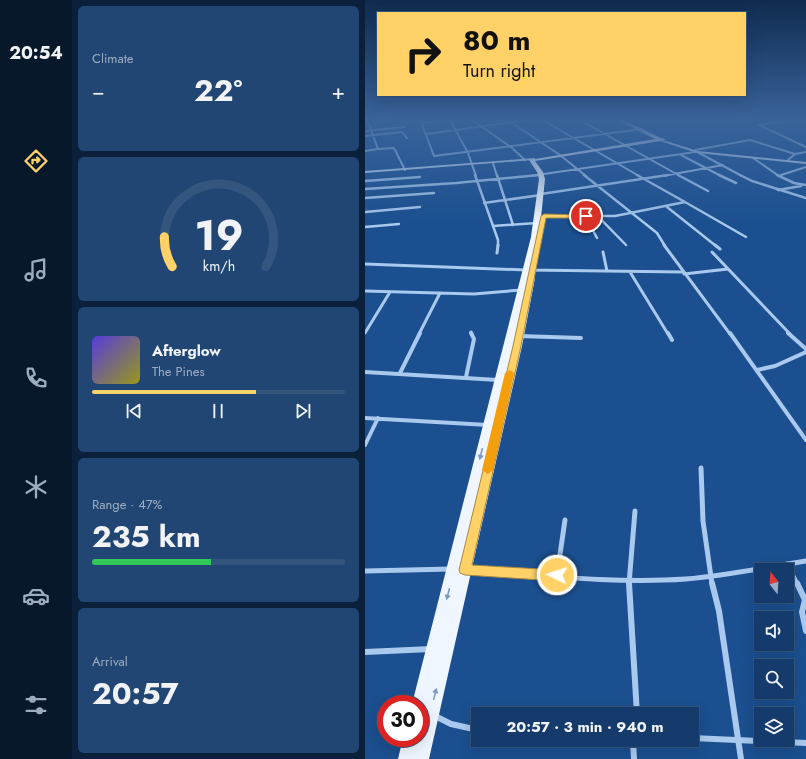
<!DOCTYPE html>
<html lang="en">
<head>
<meta charset="utf-8">
<style>
	body { margin:0; font-family:Jost,sans-serif; background:#214673; color:#f1f3f6; height:100vh; display:flex; flex-direction:column; font-size:15px; white-space:nowrap }
	* { box-sizing:border-box; margin:0 }
	p { font-size:13px; color:#9dadc1 }
	.icon { flex:none; width:22px; height:22px; fill:none; stroke:currentColor; stroke-width:2; stroke-linecap:round; stroke-linejoin:round }
	.map { position:relative; flex:1; overflow:hidden }
	.details { display:flex; flex-direction:column; gap:6px; padding:6px; background:#0b203b; width:293px }
	.details>* { flex:none }
	.top-card { position:absolute; left:12px; top:12px; width:369px; height:84px; border-radius:0px; box-shadow:0 4px 16px #0002,0 0 0 1px #33557e; background:#ffd166; color:#111; overflow:hidden }
	.needle { width:26px; rotate:343deg }
	.tools { position:absolute; left:389px; top:563px; display:grid; gap:8px }
	.tools a { display:grid; place-items:center; width:40px; height:40px; border-radius:0px; background:#143b6b; box-shadow:0 4px 16px #0002,0 0 0 1px #33557e; font-size:20px }
	.speed { position:absolute; left:12px; top:695px; display:flex; gap:8px; font-size:20px; font-weight:700; text-align:center }
	.speed>* { display:grid; place-content:center; width:52px; height:52px; border-radius:50%; background:#143b6b; box-shadow:0 4px 16px #0002,0 0 0 1px #33557e; line-height:1 }
	.speed .limit { border:6px solid #d22; background:#fff; color:#111 }
	.pin { position:absolute; display:grid; place-items:center; width:34px; height:34px; color:#fff; margin:-17px; border:2px solid #fff; border-radius:50%; box-shadow:0 1px 4px #0007 }
	.me { position:absolute; width:44px; margin:-22px; rotate:274deg; stroke-linejoin:round; filter:drop-shadow(0 0 3px #0008) }
	.turn { display:flex; align-items:center; gap:14px; height:84px; padding:0 20px; font-size:18px }
	.turn .icon { width:52px; height:52px; stroke-width:2.5 }
	.turn b { display:block; font-size:28px; line-height:34px }
	.big { font-size:30px; font-weight:700; line-height:1.1 }
	.details .card { flex:1; display:flex; flex-direction:column; justify-content:center; gap:6px; min-width:0; padding:0 14px; border-radius:6px; background:#214673 }
	.details .dial { align-items:center; gap:0 }
	.dial svg { height:104px; overflow:visible; fill:none; stroke:#33557e; stroke-width:7; stroke-linecap:round; text-anchor:middle }
	.dial text { fill:#f1f3f6; stroke:none }
	.song { display:flex; align-items:center; gap:12px }
	.cover { width:48px; height:48px; border-radius:6px; background:linear-gradient(135deg,hsl(250 70% 55%),hsl(60 70% 35%)) }
	.played { height:4px; border-radius:2px; background:linear-gradient(90deg,#ffd166 65%,#33557e 65%) }
	.keys { display:flex; justify-content:space-around; direction:ltr }
	.heat { display:flex; justify-content:space-between; align-items:center; font-size:22px; direction:ltr }
	.charge { height:6px; border-radius:3px; background:linear-gradient(90deg,#34c759 47%,#33557e 0) }
	.trip { position:absolute; left:106px; top:707px; width:228px; height:40px; border-radius:0px; background:#143b6b; box-shadow:0 4px 16px #0002,0 0 0 1px #33557e; font-weight:700; line-height:40px; text-align:center }
	main { display:flex; flex:1; min-height:0 }
	.tab-bar { display:flex; flex-direction:column; width:72px; justify-content:space-around; align-items:center; background:#08182b; color:#9dadc1 }
	.tab-bar .icon { width:28px; height:28px }
	.tab-bar .selected { color:#ffd166 }
	.tab-bar b { font-size:18px; color:#f1f3f6 }
	.map>svg:first-child { display:block }
	.lines { fill:none; stroke-linecap:round; stroke-linejoin:round }
	.stream { stroke:#9cc4f0; stroke-width:1 }
	.street-far5 { stroke:#a9c9ee; stroke-width:2 }
	.street-far4 { stroke:#a9c9ee; stroke-width:2.5 }
	.street-far3 { stroke:#a9c9ee; stroke-width:3 }
	.street-far2 { stroke:#a9c9ee; stroke-width:4 }
	.street-far1 { stroke:#a9c9ee; stroke-width:5 }
	.street { stroke:#a9c9ee; stroke-width:6 }
	.secondary { fill:#d6e6fa; fill-rule:evenodd }
	.primary { fill:#f0f6ff; fill-rule:evenodd }
	.oneway { fill:#7b9ac1 }
	.route { fill:#ffd166; stroke:#a68842 }
	.slow { fill:#f59e0b }
</style>
</head>
<body>
<main>
<nav class="tab-bar">
<b>20:54</b>
<svg class="icon selected" aria-label="directions" viewBox="0 0 24 24"><path d="M12 3l9 9-9 9-9-9zM9 14v-3h6M13 9l2 2-2 2"/></svg>
<svg class="icon" aria-label="music" viewBox="0 0 24 24"><path d="M9 18V5l10-2v13"/><circle cx="6" cy="18" r="3"/><circle cx="16" cy="16" r="3"/></svg>
<svg class="icon" aria-label="phone" viewBox="0 0 24 24"><path d="M5 4h4l2 5-3 2q2 4 5 5l2-3 5 2v4C11 20 4 13 5 4z"/></svg>
<svg class="icon" aria-label="climate" viewBox="0 0 24 24"><path d="M12 3v18M4 7l16 10M4 17L20 7"/></svg>
<svg class="icon" aria-label="car" viewBox="0 0 24 24"><path d="M5 17H2v-5l4-1 3-4h7l3 4 3 1v5h-3M9 17h6M6 11h13"/><circle cx="7" cy="17" r="2"/><circle cx="17" cy="17" r="2"/></svg>
<svg class="icon" aria-label="filters" viewBox="0 0 24 24"><path d="M4 7h16M4 17h16"/><circle cx="9" cy="7" r="2"/><circle cx="15" cy="17" r="2"/></svg>
</nav>
<section class="details">
<div class="card"><p>Climate</p>
<div class="heat"><a>−</a><b class="big">22°</b><a>+</a></div>
</div>
<div class="card dial"><svg viewBox="0 0 100 80">
<path d="M14 69A42 42 0 1 1 86 69"/>
<path d="M14 69A42 42 0 0 1 8 46" stroke="#ffd166"/>
<text x="50" y="56" font-size="32" font-weight="700">19</text>
<text x="50" y="72" font-size="11">km/h</text>
</svg></div>
<div class="card">
<div class="song"><i class="cover"></i><div><b>Afterglow</b><p>The Pines</p></div></div>
<div class="played"></div>
<div class="keys"><svg class="icon" aria-label="previous" viewBox="0 0 24 24"><path d="M18 5L8 12l10 7zM5 5v14"/></svg><svg class="icon" aria-label="pause" viewBox="0 0 24 24"><path d="M8 5v14M16 5v14"/></svg><svg class="icon" aria-label="next" viewBox="0 0 24 24"><path d="M6 5l10 7-10 7zM19 5v14"/></svg></div>
</div>
<div class="card"><p>Range · 47%</p><b class="big">235 km</b><div class="charge"></div></div>
<div class="card"><p>Arrival</p><b class="big">20:57</b></div>
</section>
<div class="map">
<svg width="441" height="759" viewBox="0 0 441 759">
	<rect width="100%" height="100%" fill="#1b4f8f"/>
	<g class="lines">
		<path class="stream" d="M437,119L441,120"/>
		<path class="street-far5" d="M55,119L69,156L277,129
			M106,119L147,148L160,160
			M141,119L195,155L221,176
			M176,119L274,176
			M213,119L315,176
			M234,119L238,122
			M417,119V121L414,122L394,125L441,147
			M85,120L103,153L111,176
			M57,123L90,119
			M0,131L40,127
			M61,134L171,119
			M0,136L37,132L42,138
			M13,149L29,148L40,170
			M330,150L385,140L430,154
			M0,151L13,149L2,119
			M334,153L377,176
			M316,155L356,176
			M388,158L414,176
			M423,160L430,154L441,152
			M128,163L132,176
			M416,175L441,167
			M165,176L330,152
			M298,176L358,165"/>
		<path class="street-far4" d="M110,175L133,240V246
			M132,175L148,225
			M219,175L292,233L300,246
			M313,175L343,191
			M354,175L371,183
			M375,175L387,181L441,198
			M412,175L429,183L441,185
			M0,181L55,177
			M0,189L91,183L174,175
			M413,190L436,186
			M176,194L303,175
			M0,198L69,193
			M219,202L261,245
			M320,202L381,237
			M119,203L176,195
			M302,207L351,246
			M0,212L55,207
			M179,216H250L320,202L272,175
			M221,217L232,238
			M128,226L172,223
			M0,227L34,224"/>
		<path class="street-far3" d="M299,245L365,334
			M350,245L355,249
			M238,252L242,271
			M347,252L425,334
			M132,253L133,245
			M0,264L161,270L319,272
			M265,272L303,334
			M319,274L363,269
			M0,291L109,294L156,290
			M106,332L107,334
			M0,333L25,292
			M54,334L75,293"/>
		<path class="street-far2" d="M303,333L307,340
			M365,333L441,440
			M423,333L441,349
			M154,336L216,338
			M392,370L410,366L441,352
			M0,372L133,380
			M35,373L55,333
			M101,377L109,339L106,333
			M0,418L123,425
			M0,445L13,418"/>
		<path class="street-far1" d="M336,468L338,521L347,584
			M422,564L432,584
			M102,570C174,575 248,584 321,579C361,576 401,567 441,561
			M0,571L86,569
			M192,575L200,520
			M264,584L270,511"/>
		<path class="street" d="M264,583L272,714
			M347,583L354,611L376,759
			M432,583L440,600L437,612L441,631
			M0,652L66,649
			M70,716L86,724L113,730
			M327,738L441,743
			M268,740L269,759"/>
		<path class="secondary" d="M295,139L333,151L441,162V164L332,153L295,141Z
			M170,158V159L168,160L0,173V171Z"/>
		<path class="primary" d="M250,119H256L296,138L301,139L296,141L170,161L178,172L180,179L174,237L164,276L170,278L157,346L64,759H33L38,738H55V722L58,711L55,712V704H47L166,237L174,179L172,172L164,160L290,139Z"/>
	</g>
	<defs><path id="oneway-solid" d="M-6-.8H1V-3.2L6.5 0L1 3.2V.8H-6Z"/></defs>
	<g class="oneway">
		<use href="#oneway-solid" transform="translate(116 454) rotate(103)"/>
		<use href="#oneway-solid" transform="translate(83 594) rotate(105)"/>
		<use href="#oneway-solid" transform="translate(70 694) rotate(-76)"/>
	</g>
	<linearGradient id="sky" x2="0" y2="1"><stop stop-color="#0f2b4f"/><stop offset="0.53" stop-color="#39639b"/><stop offset="1" stop-color="#39639b" stop-opacity="0"/></linearGradient>
	<rect width="441" height="225" fill="url(#sky)"/>
	<path class="route" d="M179,214L221,215L224,216L221,218H181L156,346L107,565L192,570L196,571L198,575L196,579L192,581L100,575L95,573L94,570L148,346L176,216Z"/>
	<path class="slow" d="M145,370L149,373L128,470L123,474L117,470L140,373Z"/>
</svg>
<div class="tools">
<a><svg class="needle" viewBox="-14 -14 28 28"><path d="M0-13l5 13h-10z" fill="#e53935"/><path d="M0 13l5-13h-10z" fill="#9dadc1"/></svg></a>
<a><svg class="icon" aria-label="sound" viewBox="0 0 24 24"><path d="M4 9h4l5-4v14l-5-4H4zM17 9q2 3 0 6"/></svg></a>
<a><svg class="icon" aria-label="search" viewBox="0 0 24 24"><circle cx="10" cy="10" r="6"/><path d="M15 15l6 6"/></svg></a>
<a><svg class="icon" aria-label="layers" viewBox="0 0 24 24"><path d="M12 4l9 5-9 5-9-5zM3 14l9 5 9-5"/></svg></a>
</div>
<div class="speed"><div class="limit">30</div></div>
<div class="pin" style="left:221px;top:216px;background:#d93025"><svg class="icon" aria-label="arrive" viewBox="0 0 24 24"><path d="M6 21V4h12l-3 4 3 4H6"/></svg></div>
<svg class="me" style="left:192px;top:575px" viewBox="-20 -20 40 40"><circle r="17" fill="#ffd166" stroke="#fff" stroke-width="3"/><path d="M0-11L8 9 0 5-8 9z" fill="#fff"/></svg>
<div class="trip">20:57 · 3 min · 940 m</div>
<div class="top-card">
<div class="turn"><svg class="icon" aria-label="right" viewBox="0 0 24 24"><path d="M7 20v-9h11M14 6l5 5-5 5"/></svg><div><b>80 m</b>Turn right</div></div>
</div>
</div>
</main>
</body>
</html>
